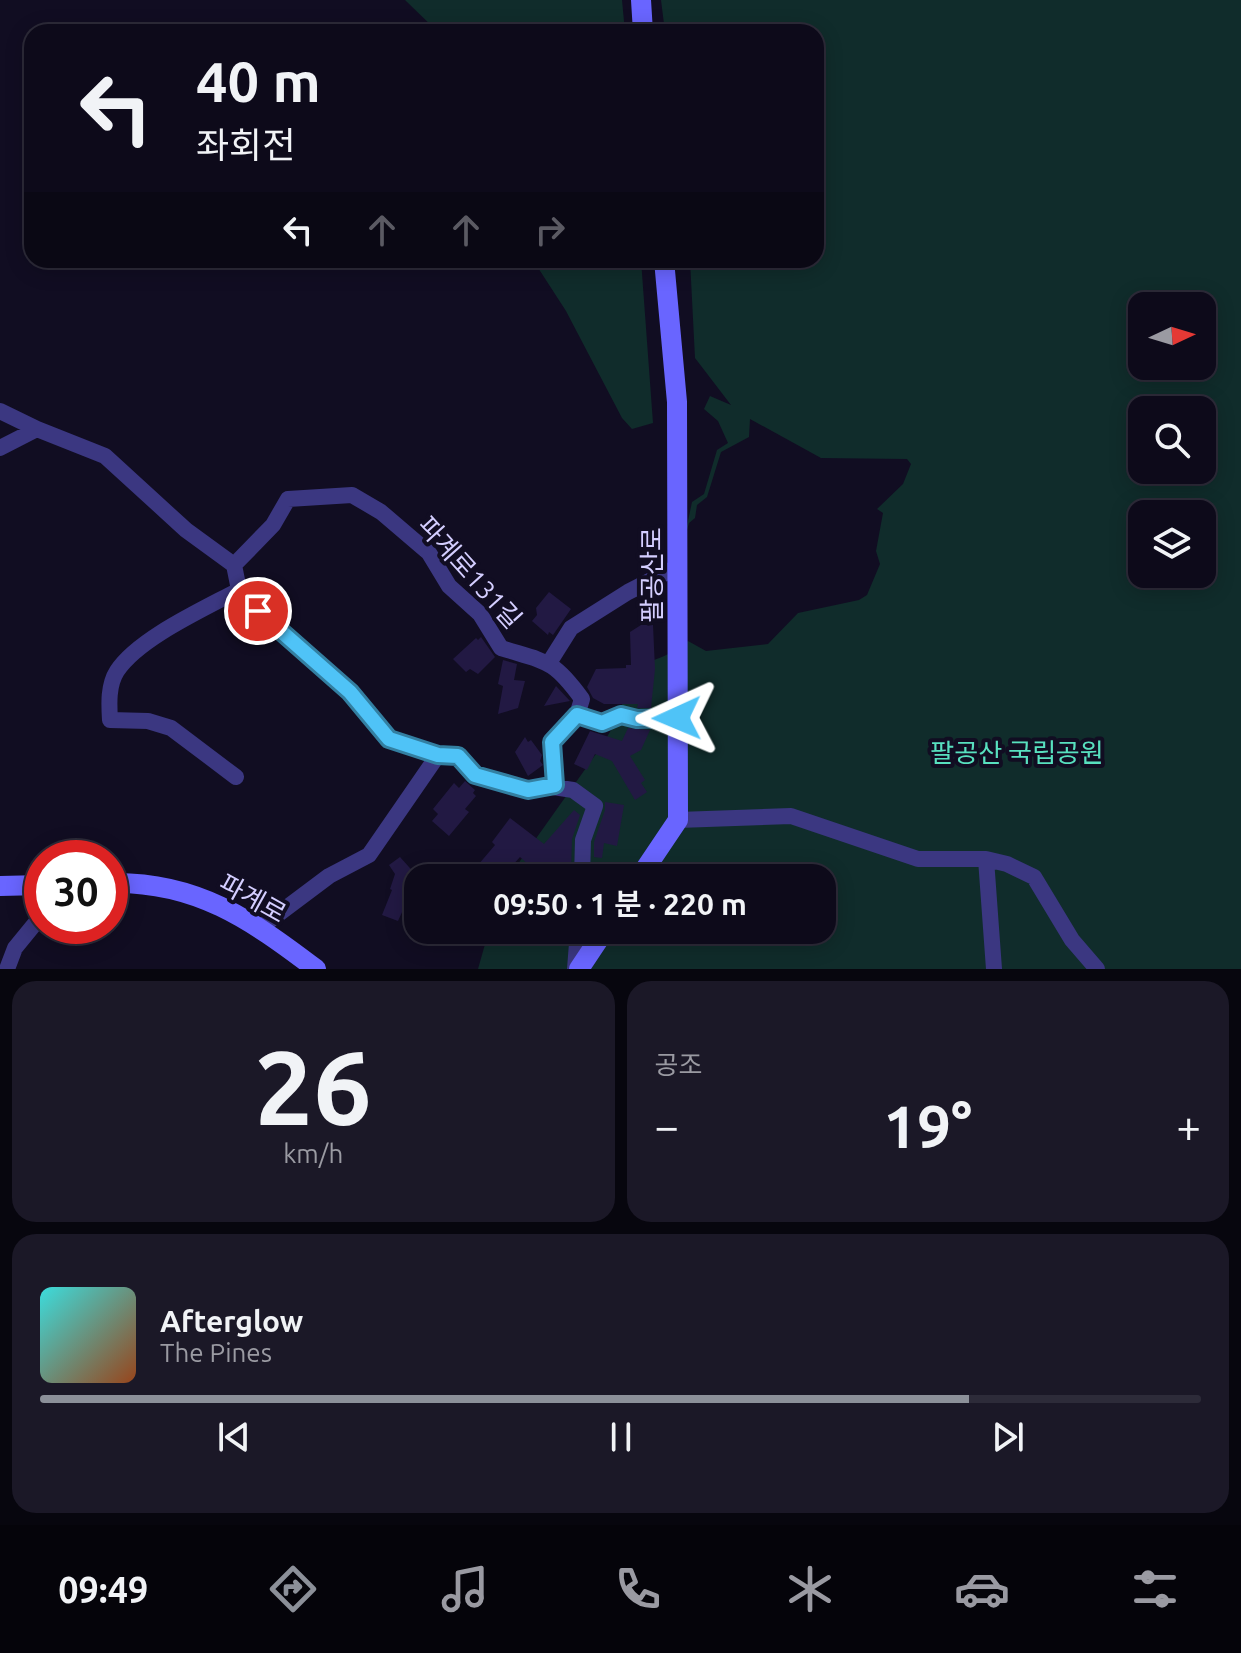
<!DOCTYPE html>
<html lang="ko">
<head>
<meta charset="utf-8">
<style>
	body { margin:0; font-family:Ubuntu,"Noto Sans KR",sans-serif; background:#1b1827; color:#f1f3f6; height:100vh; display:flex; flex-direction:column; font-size:30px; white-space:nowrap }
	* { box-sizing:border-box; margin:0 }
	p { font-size:26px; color:#9a9aa2 }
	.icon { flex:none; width:44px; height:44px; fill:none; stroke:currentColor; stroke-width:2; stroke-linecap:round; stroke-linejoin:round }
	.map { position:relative; height:969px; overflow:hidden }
	.sheet { display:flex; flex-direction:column; gap:12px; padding:12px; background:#07060e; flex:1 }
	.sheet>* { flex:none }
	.guide { position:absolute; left:24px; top:24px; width:800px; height:244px; border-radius:24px; box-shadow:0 4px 20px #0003,0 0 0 2px #2d2b39; background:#0d0a1a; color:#f1f3f6; overflow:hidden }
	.needle { width:52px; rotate:86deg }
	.fabs { position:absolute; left:1128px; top:292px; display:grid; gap:16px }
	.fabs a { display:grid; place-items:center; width:88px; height:88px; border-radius:16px; background:#0d0a1a; box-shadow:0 4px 20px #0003,0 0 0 2px #2d2b39; font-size:40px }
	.speed { position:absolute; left:24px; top:840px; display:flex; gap:16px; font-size:40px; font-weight:700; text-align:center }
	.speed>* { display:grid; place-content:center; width:104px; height:104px; border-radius:50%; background:#0d0a1a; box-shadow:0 4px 20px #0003,0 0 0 2px #2d2b39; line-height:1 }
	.speed .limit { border:12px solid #d22; background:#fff; color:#111 }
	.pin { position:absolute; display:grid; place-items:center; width:68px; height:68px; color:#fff; margin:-34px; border:4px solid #fff; border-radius:50%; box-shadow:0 2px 8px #0007 }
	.me { position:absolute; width:88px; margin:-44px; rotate:269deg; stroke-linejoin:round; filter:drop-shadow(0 0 6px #0008) }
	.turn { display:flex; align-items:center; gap:28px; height:168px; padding:0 40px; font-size:36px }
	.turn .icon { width:104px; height:104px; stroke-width:2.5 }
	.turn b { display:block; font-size:56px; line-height:68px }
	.lanes { display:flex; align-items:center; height:76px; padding:0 40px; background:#0003; justify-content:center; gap:40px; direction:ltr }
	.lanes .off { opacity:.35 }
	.big { font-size:60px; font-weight:600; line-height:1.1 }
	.sheet .card { flex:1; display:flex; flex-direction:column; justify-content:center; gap:12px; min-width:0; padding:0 28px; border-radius:24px; background:#1b1827 }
	.sheet .dial { align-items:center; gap:0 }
	.dial b { font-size:104px; line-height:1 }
	.song { display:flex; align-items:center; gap:24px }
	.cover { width:96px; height:96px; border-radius:12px; background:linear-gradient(135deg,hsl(180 70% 55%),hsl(20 70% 35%)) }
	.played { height:8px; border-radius:4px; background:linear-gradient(90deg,#8c9099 80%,#2d2b39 80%) }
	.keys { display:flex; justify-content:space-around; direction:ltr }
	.heat { display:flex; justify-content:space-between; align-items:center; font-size:44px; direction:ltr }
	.sheet .tiles { flex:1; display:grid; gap:12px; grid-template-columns:1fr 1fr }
	.card:last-child { grid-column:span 2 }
	.trip { position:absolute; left:404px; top:864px; width:432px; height:80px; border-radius:24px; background:#0d0a1a; box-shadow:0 4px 20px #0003,0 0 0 2px #2d2b39; font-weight:600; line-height:80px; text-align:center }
	.dock { display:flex; height:128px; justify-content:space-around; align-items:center; background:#05040a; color:#9a9aa2 }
	.dock .icon { width:56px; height:56px }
	.dock .active { color:#8c9099 }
	.dock b { font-size:36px; color:#f1f3f6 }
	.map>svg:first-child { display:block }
	.green { fill:#102c2b; fill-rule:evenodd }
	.building { fill:#221943 }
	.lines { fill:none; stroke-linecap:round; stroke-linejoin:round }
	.street { stroke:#3b3781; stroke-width:16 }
	.secondary { stroke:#6965ff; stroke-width:20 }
	.route-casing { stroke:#337fa1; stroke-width:20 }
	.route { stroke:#4fc3f7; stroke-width:14 }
	.labels { text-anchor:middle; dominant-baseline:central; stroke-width:8; stroke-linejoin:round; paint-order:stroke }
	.street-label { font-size:26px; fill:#d4ceff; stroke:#110d22 }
	.park-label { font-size:26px; fill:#58e0bf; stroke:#110d22 }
</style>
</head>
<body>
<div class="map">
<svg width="1241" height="969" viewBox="0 0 1241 969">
	<rect width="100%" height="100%" fill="#110d22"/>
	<path class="green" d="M405,0H622L625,32H438Z
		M661,0H1241V969H478L489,930H822V878H508L603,744L615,723L636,668C656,658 671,656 688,641L706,651L768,644L798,613L859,600L867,595L880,564L876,551L883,513L877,509L903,484L911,464L907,459L821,458L750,419L749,437L721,452L707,497L697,505L695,518L689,523L684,540L692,502L704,494L717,450L728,443L718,421L704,409L710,396L731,405L695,358L690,260H816V32H665ZM1142,306H1202V366H1142ZM1142,410H1202V470H1142ZM1142,514H1202V574H1142Z
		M533,260H641L653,423L632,429L622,418L566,311Z"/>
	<path class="building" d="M549,592L571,609L553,635L549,632L548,635L532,621L537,615L536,608Z
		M641,625H653L655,669L651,708H637L638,704H604L593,698L587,687L596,669L626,668V665H631L630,632Z
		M481,637L495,657L478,674L470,669L466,672L453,659L476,638L478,640Z
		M503,660L517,664L514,680L525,681L518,708L498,714L503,686L498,684Z
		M556,686L570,701L544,706Z
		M628,728L650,730L641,750L630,756L645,780L641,783L647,792L635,800L612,761L595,754L587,770L574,764L590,731L622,741Z
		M525,737L528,742L531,740L542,755L540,761L543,765L528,776L515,752Z
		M465,781L475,790L473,793L476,796L465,809L469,812L449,836L432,821L438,814L433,809L454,783L459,788Z
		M605,802L624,805L617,846L604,843L602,858L594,857V842L605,810Z
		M574,810L580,815L572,839L571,870L564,878H543L520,857L501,878H467L495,845L492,842L510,818L544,844Z
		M400,857L418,877L398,921L382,915L392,890L390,889L395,874L389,865Z"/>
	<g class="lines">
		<path class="street" d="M0,411L37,429
			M0,448L37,429L105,456L186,530L234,565
			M549,663L571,628L628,592L677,567
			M577,715L582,699C553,659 546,662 501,648L480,614L449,586L429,553L381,512L352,495L288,499L273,525L234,565L239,590L258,611L350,692L389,739L438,755L458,756L475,775L528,790L555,785L552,742L577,715L602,723L621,715L637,719L677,718
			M236,777L171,728L148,721L110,720C109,704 108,685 117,671C139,638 204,609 239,590
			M547,786L573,790L595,806L583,840L582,878
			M678,820L791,816L918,859H986L1007,864L1034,877L1072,940L1097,969
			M986,859L994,969
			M261,927L329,876L369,855L438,755
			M7,969L15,948L42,915
			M575,969L578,930"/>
		<path class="secondary" d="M641,0L643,32
			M639,878L678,820L677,402L664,260
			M110,883C196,881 250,919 316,969
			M0,886L42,885
			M579,969L605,930"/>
	</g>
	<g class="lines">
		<g class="route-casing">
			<path id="route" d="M258,611L350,692L389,739L438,755L458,756L475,775L528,790L555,785L552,742L577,715L602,723L621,715L637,719L677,718"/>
		</g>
		<use href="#route" class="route"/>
	</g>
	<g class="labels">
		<g class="street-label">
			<text transform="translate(470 572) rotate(48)">파계로131길</text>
			<text transform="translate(651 575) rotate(-90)">팔공산로</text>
			<text transform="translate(253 898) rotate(29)">파계로</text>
		</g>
		<g class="park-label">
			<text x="1017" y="752">팔공산 국립공원</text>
		</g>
	</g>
</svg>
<div class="fabs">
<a><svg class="needle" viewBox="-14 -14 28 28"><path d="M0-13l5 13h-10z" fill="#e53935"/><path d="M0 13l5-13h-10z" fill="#9a9aa2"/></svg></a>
<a><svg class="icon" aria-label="search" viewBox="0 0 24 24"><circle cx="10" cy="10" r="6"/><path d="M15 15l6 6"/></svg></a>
<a><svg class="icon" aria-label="layers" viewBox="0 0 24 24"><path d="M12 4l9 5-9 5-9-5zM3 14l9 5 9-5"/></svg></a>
</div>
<div class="speed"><div class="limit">30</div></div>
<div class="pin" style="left:258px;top:611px;background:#d93025"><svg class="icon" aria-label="arrive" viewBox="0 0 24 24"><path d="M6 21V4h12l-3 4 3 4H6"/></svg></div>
<svg class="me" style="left:677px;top:718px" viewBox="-20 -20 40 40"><path d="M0-17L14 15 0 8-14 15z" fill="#4fc3f7" stroke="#fff" stroke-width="4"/></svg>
<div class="trip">09:50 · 1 분 · 220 m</div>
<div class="guide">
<div class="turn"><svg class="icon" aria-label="left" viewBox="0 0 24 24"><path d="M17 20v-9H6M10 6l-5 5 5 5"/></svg><div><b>40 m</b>좌회전</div></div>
<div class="lanes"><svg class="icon" aria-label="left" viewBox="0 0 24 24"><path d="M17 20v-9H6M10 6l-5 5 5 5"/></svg><svg class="icon off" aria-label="ahead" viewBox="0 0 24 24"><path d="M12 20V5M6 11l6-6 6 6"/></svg><svg class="icon off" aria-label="ahead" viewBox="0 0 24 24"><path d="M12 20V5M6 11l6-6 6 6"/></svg><svg class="icon off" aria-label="right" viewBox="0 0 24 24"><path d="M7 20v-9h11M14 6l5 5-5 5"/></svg></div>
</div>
</div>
<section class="sheet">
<div class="tiles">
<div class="card dial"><b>26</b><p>km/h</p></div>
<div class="card"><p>공조</p>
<div class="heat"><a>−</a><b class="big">19°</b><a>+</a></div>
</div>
<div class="card">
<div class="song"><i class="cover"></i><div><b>Afterglow</b><p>The Pines</p></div></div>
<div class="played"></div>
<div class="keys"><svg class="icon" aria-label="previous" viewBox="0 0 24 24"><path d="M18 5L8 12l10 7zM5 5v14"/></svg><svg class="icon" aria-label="pause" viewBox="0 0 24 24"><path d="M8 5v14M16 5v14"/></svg><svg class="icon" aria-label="next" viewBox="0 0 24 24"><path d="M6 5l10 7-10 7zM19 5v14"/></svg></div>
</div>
</div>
</section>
<nav class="dock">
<b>09:49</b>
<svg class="icon active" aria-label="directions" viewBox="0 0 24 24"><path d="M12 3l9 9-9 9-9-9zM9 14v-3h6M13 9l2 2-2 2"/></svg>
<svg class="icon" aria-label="music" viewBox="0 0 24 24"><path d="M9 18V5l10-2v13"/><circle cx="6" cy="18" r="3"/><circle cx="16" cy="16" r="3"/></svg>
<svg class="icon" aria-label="phone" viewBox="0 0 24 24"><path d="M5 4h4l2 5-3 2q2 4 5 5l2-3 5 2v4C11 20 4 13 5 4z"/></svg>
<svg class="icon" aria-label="climate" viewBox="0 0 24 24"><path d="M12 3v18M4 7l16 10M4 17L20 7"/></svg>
<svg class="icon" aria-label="car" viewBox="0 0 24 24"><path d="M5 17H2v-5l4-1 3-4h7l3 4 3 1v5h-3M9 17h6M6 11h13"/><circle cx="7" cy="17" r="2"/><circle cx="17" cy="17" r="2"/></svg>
<svg class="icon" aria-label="filters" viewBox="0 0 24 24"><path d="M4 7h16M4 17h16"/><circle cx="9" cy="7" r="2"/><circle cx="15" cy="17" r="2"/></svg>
</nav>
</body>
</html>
